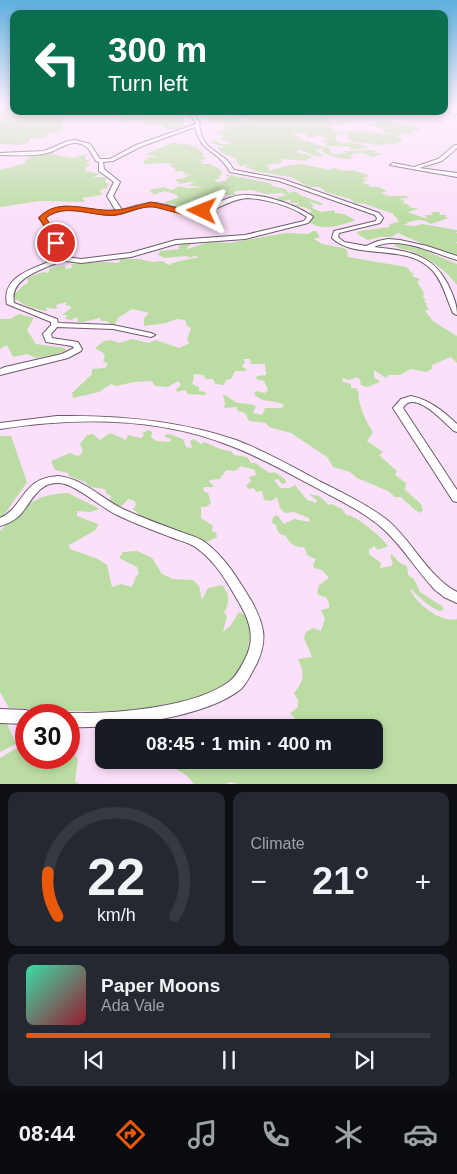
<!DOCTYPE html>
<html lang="en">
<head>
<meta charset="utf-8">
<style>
	body { margin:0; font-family:Arial,sans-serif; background:#242831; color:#f1f3f6; height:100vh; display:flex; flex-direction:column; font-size:19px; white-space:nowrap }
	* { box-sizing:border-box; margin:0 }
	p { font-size:16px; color:#9ea1a6 }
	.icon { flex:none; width:28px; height:28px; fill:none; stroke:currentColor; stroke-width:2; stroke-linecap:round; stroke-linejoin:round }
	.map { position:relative; height:784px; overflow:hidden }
	.panel { display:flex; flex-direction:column; gap:8px; padding:8px; background:#0d0f14; flex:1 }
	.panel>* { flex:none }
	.hud { position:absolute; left:10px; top:10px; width:438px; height:105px; border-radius:10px; box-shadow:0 2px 8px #0003; background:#0b6e4f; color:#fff; overflow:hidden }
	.speed { position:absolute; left:15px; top:704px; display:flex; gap:10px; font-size:25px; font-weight:700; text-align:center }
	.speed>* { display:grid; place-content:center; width:65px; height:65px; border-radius:50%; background:#171b24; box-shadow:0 2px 8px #0003; line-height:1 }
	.speed .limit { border:8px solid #d22; background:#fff; color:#111 }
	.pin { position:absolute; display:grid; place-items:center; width:42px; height:42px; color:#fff; margin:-21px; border:2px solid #fff; border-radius:50%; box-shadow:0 1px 5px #0007 }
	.me { position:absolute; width:55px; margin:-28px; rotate:272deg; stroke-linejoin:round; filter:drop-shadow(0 0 4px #0008) }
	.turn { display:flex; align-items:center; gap:18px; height:105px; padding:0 15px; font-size:22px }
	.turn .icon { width:65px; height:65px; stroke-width:2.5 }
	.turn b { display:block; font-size:35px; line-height:42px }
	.big { font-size:38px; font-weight:700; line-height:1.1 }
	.panel .card { flex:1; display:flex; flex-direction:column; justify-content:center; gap:8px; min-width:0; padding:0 18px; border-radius:10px; background:#242831 }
	.panel .dial { align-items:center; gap:0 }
	.dial svg { height:130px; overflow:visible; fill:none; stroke:#363941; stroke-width:7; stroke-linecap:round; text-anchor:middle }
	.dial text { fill:#f1f3f6; stroke:none }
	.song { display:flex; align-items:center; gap:15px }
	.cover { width:60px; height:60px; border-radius:8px; background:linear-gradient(135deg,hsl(160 70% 55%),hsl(350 70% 35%)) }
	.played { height:5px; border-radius:2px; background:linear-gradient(90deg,#ea580c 75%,#363941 75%) }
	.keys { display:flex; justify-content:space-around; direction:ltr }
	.heat { display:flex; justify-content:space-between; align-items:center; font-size:28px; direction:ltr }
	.panel .tiles { flex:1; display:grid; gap:8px; grid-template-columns:1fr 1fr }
	.card:last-child { grid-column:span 2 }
	.trip { position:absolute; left:95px; top:719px; width:288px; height:50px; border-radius:10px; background:#171b24; box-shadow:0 2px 8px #0003; font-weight:700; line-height:50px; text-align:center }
	.tab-bar { display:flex; height:80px; justify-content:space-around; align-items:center; background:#090b0e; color:#9ea1a6 }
	.tab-bar .icon { width:35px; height:35px }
	.tab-bar .active { color:#ea580c }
	.tab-bar b { font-size:22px; color:#f1f3f6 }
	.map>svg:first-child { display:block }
	.green { fill:#bbdda3 }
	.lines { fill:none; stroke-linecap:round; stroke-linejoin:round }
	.minor-casing { stroke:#6f586e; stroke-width:2 }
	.major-casing { stroke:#fff; stroke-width:2 }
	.minor { fill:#fff; fill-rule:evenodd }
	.major { fill:#f7c2e8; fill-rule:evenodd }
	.route { fill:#ea580c; stroke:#983908 }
</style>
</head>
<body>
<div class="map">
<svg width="457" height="784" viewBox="0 0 457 784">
	<rect width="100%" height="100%" fill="#fbe0fa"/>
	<path class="green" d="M0,107H14V111H85L62,116L63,130L47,134L46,138H30V141L21,145L0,144Z
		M120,111H183L181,115L185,123L176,129H166L162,125H146L138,119L118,122Z
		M211,111H230L233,113H214C228,115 239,119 254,123H256C248,120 240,117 237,111H273L306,116L309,119V116C316,115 330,118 335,123L346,120L353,122L330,126L334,128L331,130C343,133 355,130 368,132C375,132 383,135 391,134L384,132L385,130L367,124H378L376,121C389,121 400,126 415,125L414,127L422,130L412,131L413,134H400L397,137L402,139L401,142L402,143L377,145L349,141L346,133L337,134L336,140L343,144L348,142L370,147L351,150L350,148L353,147L327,146L325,145L328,143L321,142L327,139L320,136L306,138L309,135L292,131L300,139H304L300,141H308L317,145L329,148L332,154L349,153L342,152L344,151L374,150L376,151L374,153H384L373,157C367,154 356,150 350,156L353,158C343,161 332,156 323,152L322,148L315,150L324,156C314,159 308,151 298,150L299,151L297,153L310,155L312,159H307L306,161L284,159L281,160V163L265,165L270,167L268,171L291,165L303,164L329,170L335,168L344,171L352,170L368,175V177L361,178L368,180L363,181L365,184L370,185L369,187H379L387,191L381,193L389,196H407L408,199L403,198L399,199L404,200L403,203L410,205L409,207L418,209L408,212L427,219L425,215H431L433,214L431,212H440L439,215H446L445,217L449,218L431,224C422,218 414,219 404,225L415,226L422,224L457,230V232H455L457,233V242L453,243H457V255L432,248L398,233L392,237H380L368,240L357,234L359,231L390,227L389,224L399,222L397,218L394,216V214L365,204L355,203L350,199L326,192L319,187H309L291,177L259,172L245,167L253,164L240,166L236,161L237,159L222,153L217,148L225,147L211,143L213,140L222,144H231L229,142L219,139L223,137L222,134L217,133L225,129L222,126L233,124L210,121L204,117L206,116L204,114Z
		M174,142L177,144L188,143L185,144L196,146L190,147H198L197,148L204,154L202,157L208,159L198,160L204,162L200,164H212L211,165L220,169L222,173L219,177L221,178L214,180L217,182L225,181L229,177L224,174L270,183L272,186L286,189L288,193C293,192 296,190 300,195L324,204L319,205L308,201L313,205L312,208L321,212L335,210V213L344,214L355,220C344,225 323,231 310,223L311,217L307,214L312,211L304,207L294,206L300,203H291L290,200L279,201L278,197H268L286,196L283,193L265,194L252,190L235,191L234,193L237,195H219V197L213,198L215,199L207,202L208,203C204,213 187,211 175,208L174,206L176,204L166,205L165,202L178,198L177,195L165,191L152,195L153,193L149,190L163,187L172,190L179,186L186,188L201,187L187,185L195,183L191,182L178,184L179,182L174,179H181L192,174L182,175L186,173L181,171L174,172L176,169L170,166L172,163L144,164L143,161L148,160L144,158L157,157L146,154Z
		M52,154L72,158L87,154L85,159L90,161L86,163L90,165L86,167V171L100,174L93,177H103L107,178L105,182L109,184L107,186L108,188L100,190L102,195L82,198L85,201L83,202L40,201L0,207V170L26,163L25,160L34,156Z
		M313,231H316L320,237L314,239L322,244L344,248L347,251L348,257L406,267L410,270L409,271L414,274L412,276L420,279L417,282L424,293L423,297L426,300L424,301L427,304L426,306L429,309L425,311L434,322L457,336V363L451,357L432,365V369L426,372L411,369L400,375H389L386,378L374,370V377L380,382L367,387L361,385L360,380L357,377L349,380L342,378L343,382L351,384V388H356C360,393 358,395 359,400C361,410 367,424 373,432L367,441L383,452L379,455L397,471L395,475L406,483L405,490L421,504L423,510L421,513L415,510L401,497H395L388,491L357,478L350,472L333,467L327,457L291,433L269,427L266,423L249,421L245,413L238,411L236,407L224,408L225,403L223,395C230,396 233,402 239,403C245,404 250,403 256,406L253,413L262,415L265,408H282L284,405C274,399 263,404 254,394L256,391L265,393L268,390L264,381L256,379L257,376L266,375L265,364H251L250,359H243L245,362L242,367L247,369L245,371H235L231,379L226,380L224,385L215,384L213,379H206L203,375L193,374L194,378L192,384L199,387V391L205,392L206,395L188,394L185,390L177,392L176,389L181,385L178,381L168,387L155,386L152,381L134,382L116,386L111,384L99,392L73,398L72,393L92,374V369L105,368L108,364L103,361L105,357L103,353L95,348L104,341L111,340L119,343L132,339L148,343L156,340L179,348L190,343L187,340L191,328L187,326L185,320L177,319L166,323L144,326V318L149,313L132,309L118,318L115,324H110L107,321H101L100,318C92,319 86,323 78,322L77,317L71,320L65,319L67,315H62L71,308L70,306L65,305L67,302L56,305L57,309L46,308L47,311H44C36,308 24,307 18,300L12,301L15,297L11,295C19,293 20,286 28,283L27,278L43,272L48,273L50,268L66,266L65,269L72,268L71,264C84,263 106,261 118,263L120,261V259H139L153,262L162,261L169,265C178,260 188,260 199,257L194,256L190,258L187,256L164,258L158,255L160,251L179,249V246L184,243H192L187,248L188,249L209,242L229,243L286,233L308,234Z
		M399,244L424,250L457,264V285C446,271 433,261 416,253C408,249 400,250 394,245Z
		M19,314L34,318L27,330L36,344L65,348L66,351L55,355L36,358L27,354L13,357L7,345L0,349V319H10Z
		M149,430L152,432L151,437L156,441L170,442L171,439L165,437V435L169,434L183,439L186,447L192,448L190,441L194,439L201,444L204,442C213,445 221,451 231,451L234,455L247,457L251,463H255L269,473L275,472L286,480V483L282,484L278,479L274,480L280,488H289L295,485L307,500L316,503L317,500L308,494L319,496L329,505L332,504L342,509L346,515C357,515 381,537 388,546L378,550L374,546L369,550V554L381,563L380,568L391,566L393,563L390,556L392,554L400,563L407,566L408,575L414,579L420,592L442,606L444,610L439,611C427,605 419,597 410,588C413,602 442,624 457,619V784H238L230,782L226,784H194C183,768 165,765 148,760H374V728L291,727L295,718L290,713L298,707V700L294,693C304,681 305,674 298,659L312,657L304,638L306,632L313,628L321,631L325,619L321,610L329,608V603L326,597L321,596L317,593L319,585L329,578L322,570L314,568L313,565L316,559L308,556L304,547C295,548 289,543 286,536C279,534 277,532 276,525L272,523L273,517L277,515L284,524L294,519L310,522L309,518L294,512L285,513L280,508L277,497L271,501L264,500L262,491L257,492L253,488L249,489L246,486L251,481L249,477L256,475L255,470L241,466L235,471L226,470L220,479L210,480L209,482L213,485V487H204L203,491L208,493L211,503L206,507H201V518L213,526L212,531L216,532L217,537L207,542L201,541L145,520L133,509L136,505L135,501L128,499L122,506H117L110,501L111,496L106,493L105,489L90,487L85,482L69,476L68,473L55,470L51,461L70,453L78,456L81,454L83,451L80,444L87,435L93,434L100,440L110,433L126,440L128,435L141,438L144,435L142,433Z
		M0,436H11L27,482L0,521Z
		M68,493L100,509L90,512L77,511V516L98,524L96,530L69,545L70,549L98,559L107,565L112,587L121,584L132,587L136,576L139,574L137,567L119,558L123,552L137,551L152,558L162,574L173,579L193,580L199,586L202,600L208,588L222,585C230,595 230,602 224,613L227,616L223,632L231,625L239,612C263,622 245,639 248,656C244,662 240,670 235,675C225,686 212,691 199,696C139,718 72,711 9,708L0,692V531C25,508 32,494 68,493Z
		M0,707L16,744L0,752Z
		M17,748L26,755V758L38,764L51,765L59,758H69V754L73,752L78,760L75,781L79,784H0V758Z"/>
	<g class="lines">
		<g class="minor-casing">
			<path id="minor" d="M191,111H195L194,114L200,124L199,125L202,137L208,146L227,160L234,170L282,179L379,213L383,218L380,223L339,233L338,237L344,242L366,246L378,241L388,239L400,240L427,246L457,256V260C433,253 398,235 374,247C409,251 435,254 450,289C454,298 457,305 457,315L453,313C447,300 443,282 433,271C407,242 356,261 332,238L334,231L376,221L377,218L375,215L279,181L230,172C228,169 226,165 223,162C209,147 201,150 195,127L140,147L113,161L103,162L104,169L120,182L113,196L122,210C133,207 144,202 155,203C169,204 182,212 196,210C209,209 220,200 232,197C255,190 293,203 312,216L313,217L308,223L245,239L176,244L131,257L81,263L58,260L56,263C39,271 9,279 14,303L57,319L58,323L113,325L151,333L155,335L151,337L113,329L57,327L51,334L52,338L78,342L82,349L81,351L68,358L0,375V369L5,367L62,354L74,348L72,346L46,342L43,334L51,325V322L7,304C1,277 32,269 51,261L53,258L51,253L53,238L39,218C61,196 90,213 116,211L107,196L114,182L99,171V162L96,161C92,155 89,146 81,144C70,140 61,148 51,152C35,157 17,155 0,155V153L44,151L68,141L75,140L90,144L100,159H110L136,145L193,125L196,124L190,114ZM249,198C268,200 291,206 307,217L304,221L245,235L176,240L130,253L81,259L59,256L57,253L59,238L45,218C65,202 89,215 112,215C126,215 139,205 153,206C167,206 180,214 194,214C214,214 229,198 249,198Z
				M456,115H457V119L453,120Z
				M455,145H457V148L442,161L419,168L457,173V177L390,165L393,163L414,167L438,159Z
				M411,396C430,400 443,411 457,424V432L454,431C445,423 425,401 412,402C407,402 405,405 403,408L457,490V502L453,501L393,408L401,399Z
				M57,416C118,415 178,420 236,440C265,451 293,467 321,482C343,493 366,504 386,519C412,540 427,576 457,592V603L444,597L435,590C416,570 402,545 381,527C361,510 336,499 313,486C286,472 260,457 231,446C159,417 76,417 0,429V423Z
				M58,476C85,479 101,499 125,510C143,518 162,525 181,532C189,535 199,537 206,543C226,558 239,581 252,602C264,625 268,639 257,663C252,672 248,682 241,689C206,718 113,729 69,727V715H65L69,713C113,714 195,708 230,681C237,675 241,667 245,659C255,640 251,624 241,606C229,585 217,563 198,549C191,543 181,541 173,538C155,531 136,524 117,515C100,507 75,483 58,483C38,482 31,503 20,515C14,521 7,524 0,526V518C16,512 21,493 35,483C42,478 50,477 58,476Z
				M0,709L26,710L31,712L32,715H26V724L0,723Z"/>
		</g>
		<g class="major-casing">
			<path id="major" d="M405,111H415L457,120V122Z"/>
		</g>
		<use href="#minor" class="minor"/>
		<use href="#major" class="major"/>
	</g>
	<linearGradient id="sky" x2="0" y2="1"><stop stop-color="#5eafde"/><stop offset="0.49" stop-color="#fdf1fd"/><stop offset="1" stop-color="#fdf1fd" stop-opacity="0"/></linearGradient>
	<rect width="457" height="217" fill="url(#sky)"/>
	<path class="route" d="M151,202L187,210L202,209L205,211C191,221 168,209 153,207C141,206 127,213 115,215C93,217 64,202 46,218L60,238L61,243L56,245L52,243V238L39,218C57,196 89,212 113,210C125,210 139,205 151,202Z"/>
</svg>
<div class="speed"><div class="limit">30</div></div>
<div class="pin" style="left:56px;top:243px;background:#d93025"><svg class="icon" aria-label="arrive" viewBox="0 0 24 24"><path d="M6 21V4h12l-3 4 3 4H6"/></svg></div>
<svg class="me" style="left:202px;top:211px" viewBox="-20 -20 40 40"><path d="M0-17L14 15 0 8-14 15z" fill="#ea580c" stroke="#fff" stroke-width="4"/></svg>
<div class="trip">08:45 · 1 min · 400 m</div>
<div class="hud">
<div class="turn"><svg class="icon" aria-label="left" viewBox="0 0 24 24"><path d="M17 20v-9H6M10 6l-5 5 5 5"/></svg><div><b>300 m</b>Turn left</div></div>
</div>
</div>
<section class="panel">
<div class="tiles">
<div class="card dial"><svg viewBox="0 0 100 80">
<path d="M14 69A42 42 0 1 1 86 69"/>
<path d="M14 69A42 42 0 0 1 8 42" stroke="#ea580c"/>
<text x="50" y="56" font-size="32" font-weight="700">22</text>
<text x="50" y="72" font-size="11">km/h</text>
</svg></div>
<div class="card"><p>Climate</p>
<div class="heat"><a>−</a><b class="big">21°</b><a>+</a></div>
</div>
<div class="card">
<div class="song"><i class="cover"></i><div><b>Paper Moons</b><p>Ada Vale</p></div></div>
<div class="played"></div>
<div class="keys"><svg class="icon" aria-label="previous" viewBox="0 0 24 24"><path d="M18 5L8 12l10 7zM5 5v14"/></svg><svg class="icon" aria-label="pause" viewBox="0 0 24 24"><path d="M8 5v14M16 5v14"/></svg><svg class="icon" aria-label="next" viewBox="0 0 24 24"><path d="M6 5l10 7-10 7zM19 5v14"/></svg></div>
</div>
</div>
</section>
<nav class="tab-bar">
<b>08:44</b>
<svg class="icon active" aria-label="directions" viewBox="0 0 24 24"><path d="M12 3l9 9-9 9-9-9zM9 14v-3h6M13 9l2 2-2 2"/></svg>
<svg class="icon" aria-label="music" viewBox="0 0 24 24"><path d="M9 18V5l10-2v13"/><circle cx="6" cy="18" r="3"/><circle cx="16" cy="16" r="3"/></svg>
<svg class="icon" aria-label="phone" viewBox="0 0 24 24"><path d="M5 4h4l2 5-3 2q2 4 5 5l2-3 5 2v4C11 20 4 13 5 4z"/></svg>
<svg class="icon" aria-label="climate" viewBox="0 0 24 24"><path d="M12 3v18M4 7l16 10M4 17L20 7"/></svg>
<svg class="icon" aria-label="car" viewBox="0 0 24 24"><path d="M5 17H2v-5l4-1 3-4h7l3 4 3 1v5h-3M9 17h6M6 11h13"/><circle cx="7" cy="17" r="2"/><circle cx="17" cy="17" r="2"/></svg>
</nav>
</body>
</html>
